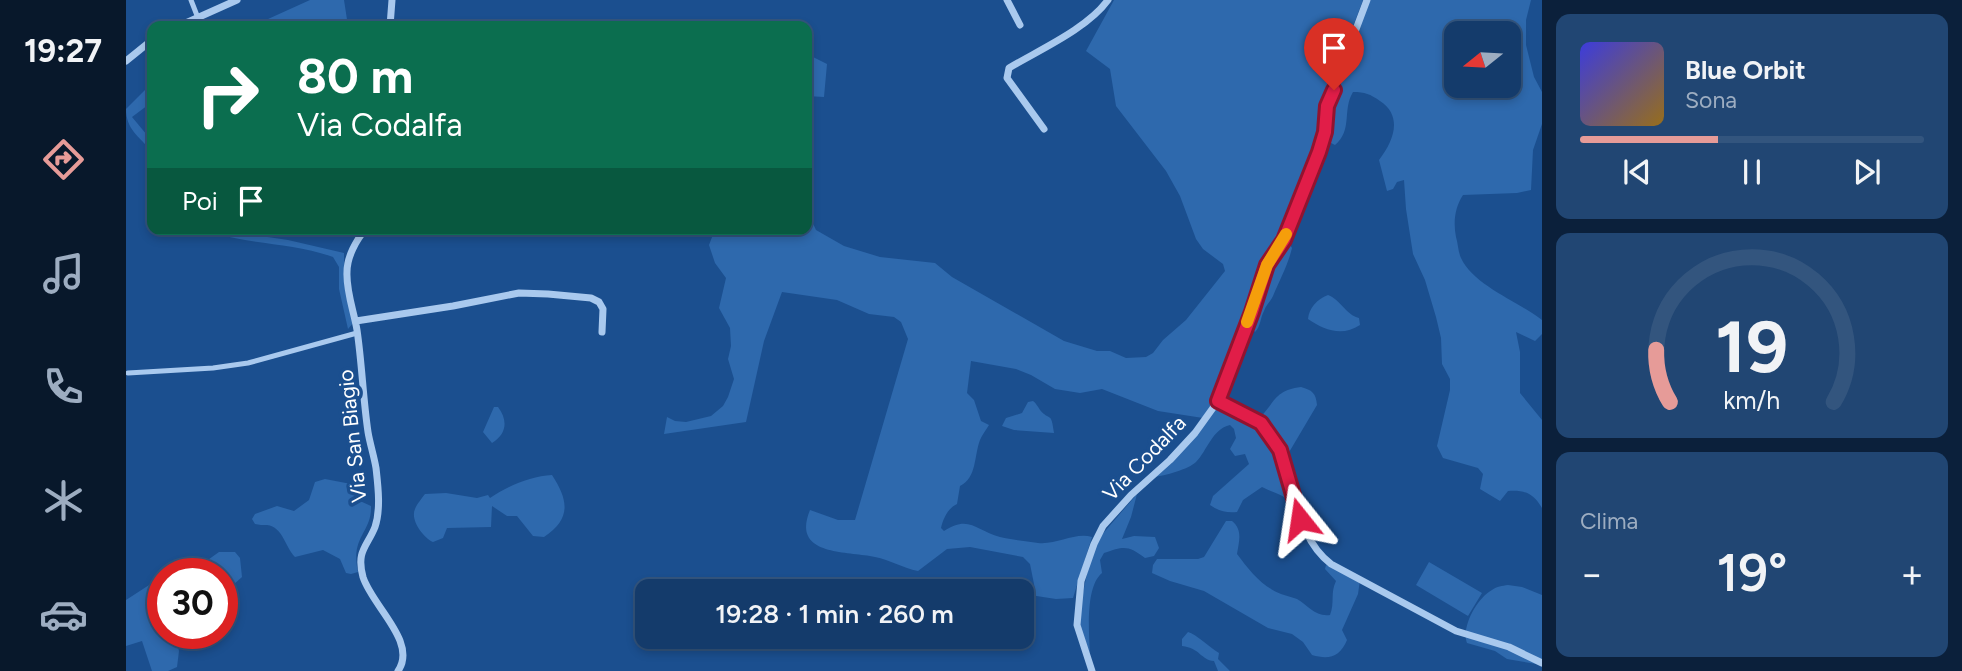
<!DOCTYPE html>
<html lang="it">
<head>
<meta charset="utf-8">
<style>
	body { margin:0; font-family:Figtree,sans-serif; background:#214673; color:#f1f3f6; height:100vh; display:flex; flex-direction:column; font-size:26px; white-space:nowrap }
	* { box-sizing:border-box; margin:0 }
	p { font-size:23px; color:#9dadc1 }
	.icon { flex:none; width:38px; height:38px; fill:none; stroke:currentColor; stroke-width:2; stroke-linecap:round; stroke-linejoin:round }
	.map { position:relative; flex:1; overflow:hidden }
	.details { display:flex; flex-direction:column; gap:14px; padding:14px; background:#0b203b; width:420px }
	.details>* { flex:none }
	.guide { position:absolute; left:21px; top:21px; width:665px; height:214px; border-radius:14px; box-shadow:0 4px 10px #0003,0 0 0 2px #33557e; background:#0b6e4f; color:#fff; overflow:hidden }
	.needle { width:46px; rotate:252deg }
	.tools { position:absolute; left:1318px; top:21px; display:grid; gap:14px }
	.tools a { display:grid; place-items:center; width:77px; height:77px; border-radius:14px; background:#143b6b; box-shadow:0 4px 10px #0003,0 0 0 2px #33557e; font-size:35px }
	.speed { position:absolute; left:21px; top:558px; display:flex; gap:14px; font-size:35px; font-weight:700; text-align:center }
	.speed>* { display:grid; place-content:center; width:91px; height:91px; border-radius:50%; background:#143b6b; box-shadow:0 4px 10px #0003,0 0 0 2px #33557e; line-height:1 }
	.speed .limit { border:10px solid #d22; background:#fff; color:#111 }
	.pin { position:absolute; display:grid; place-items:center; width:60px; height:60px; color:#fff; margin:-72px -30px; border-radius:50% 50% 50% 0; rotate:-45deg; box-shadow:0 0 7px #0007 }
	.pin .icon { rotate:45deg }
	.me { position:absolute; width:77px; margin:-38px; rotate:345deg; stroke-linejoin:round; filter:drop-shadow(0 0 5px #0008) }
	.turn { display:flex; align-items:center; gap:24px; height:147px; padding:0 35px; font-size:32px }
	.turn .icon { width:91px; height:91px; stroke-width:2.5 }
	.turn b { display:block; font-size:49px; line-height:60px }
	.then { display:flex; align-items:center; height:66px; padding:0 35px; background:#0003; gap:14px; font-size:26px }
	.big { font-size:52px; font-weight:600; line-height:1.1 }
	.details .widget { flex:1; display:flex; flex-direction:column; justify-content:center; gap:10px; min-width:0; padding:0 24px; border-radius:14px; background:#214673 }
	.details .dial { align-items:center; gap:0 }
	.dial svg { height:182px; overflow:visible; fill:none; stroke:#33557e; stroke-width:7; stroke-linecap:round; text-anchor:middle }
	.dial text { fill:#f1f3f6; stroke:none }
	.song { display:flex; align-items:center; gap:21px }
	.cover { width:84px; height:84px; border-radius:10px; background:linear-gradient(135deg,hsl(240 70% 55%),hsl(40 70% 35%)) }
	.played { height:7px; border-radius:4px; background:linear-gradient(90deg,#e69b98 40%,#33557e 40%) }
	.keys { display:flex; justify-content:space-around; direction:ltr }
	.heat { display:flex; justify-content:space-between; align-items:center; font-size:38px; direction:ltr }
	.trip { position:absolute; left:509px; top:579px; width:399px; height:70px; border-radius:14px; background:#143b6b; box-shadow:0 4px 10px #0003,0 0 0 2px #33557e; font-weight:600; line-height:70px; text-align:center }
	main { display:flex; flex:1; min-height:0 }
	.tab-bar { display:flex; flex-direction:column; width:126px; justify-content:space-around; align-items:center; background:#08182b; color:#9dadc1 }
	.tab-bar .icon { width:49px; height:49px }
	.tab-bar .current { color:#e69b98 }
	.tab-bar b { font-size:32px; color:#f1f3f6 }
	.map>svg:first-child { display:block }
	.green { fill:#2e69ad; fill-rule:evenodd }
	.lines { fill:none; stroke-linecap:round; stroke-linejoin:round }
	.lane { stroke:#a9c9ee; stroke-width:5 }
	.street { stroke:#a9c9ee; stroke-width:7 }
	.route-casing { stroke:#92132f; stroke-width:18 }
	.route { stroke:#e11d48; stroke-width:12 }
	.slow { stroke:#f59e0b; stroke-width:12 }
	.labels { text-anchor:middle; dominant-baseline:central; stroke-width:7; stroke-linejoin:round; paint-order:stroke }
	.street-label { font-size:21px; fill:#fff; stroke:#1b4f8f }
</style>
</head>
<body>
<main>
<nav class="tab-bar">
<b>19:27</b>
<svg class="icon current" aria-label="directions" viewBox="0 0 24 24"><path d="M12 3l9 9-9 9-9-9zM9 14v-3h6M13 9l2 2-2 2"/></svg>
<svg class="icon" aria-label="music" viewBox="0 0 24 24"><path d="M9 18V5l10-2v13"/><circle cx="6" cy="18" r="3"/><circle cx="16" cy="16" r="3"/></svg>
<svg class="icon" aria-label="phone" viewBox="0 0 24 24"><path d="M5 4h4l2 5-3 2q2 4 5 5l2-3 5 2v4C11 20 4 13 5 4z"/></svg>
<svg class="icon" aria-label="climate" viewBox="0 0 24 24"><path d="M12 3v18M4 7l16 10M4 17L20 7"/></svg>
<svg class="icon" aria-label="car" viewBox="0 0 24 24"><path d="M5 17H2v-5l4-1 3-4h7l3 4 3 1v5h-3M9 17h6M6 11h13"/><circle cx="7" cy="17" r="2"/><circle cx="17" cy="17" r="2"/></svg>
</nav>
<div class="map">
<svg width="1416" height="671" viewBox="0 0 1416 671">
	<rect width="100%" height="100%" fill="#1b4f8f"/>
	<path class="green" d="M184,0H218L222,26H75L113,21L131,24Z
		M988,0H1237L1200,97L1186,161L1141,262L1096,388L1077,418L1032,411L976,389L954,393L929,389L905,375L890,369L845,361L841,393L848,400L855,421L863,425C860,430 856,435 854,440C848,455 851,478 834,486L831,504C822,508 817,519 815,528L818,531C843,514 851,531 874,537C886,540 900,541 912,543C931,545 949,532 966,537L947,598L930,599L904,595L909,589L904,564L897,557L844,547L821,549L792,571C777,568 764,560 749,557C719,551 665,556 684,510L712,520H729L782,339L775,322L768,317L743,314L711,300L656,292L638,341L620,422L538,434L541,417L549,421L560,422L585,416L597,406L602,397L608,379L602,359L605,346L604,328L593,308L600,278L589,263L583,245L588,232L587,229H681V216L684,217L690,230L718,246L754,257L809,263L826,277L938,341L971,351H984L1000,358L1020,357L1027,353L1037,340L1060,320L1099,271L1097,264L1077,249L1070,239L1054,196L1040,171L990,106L984,69L960,51Z
		M1243,0H1405L1400,20V45L1408,77L1416,92V124L1407,150L1405,190L1391,193L1337,195C1329,207 1327,222 1330,237C1332,243 1332,252 1335,258C1347,285 1393,302 1416,320V334L1409,341L1390,332L1394,352V393L1416,420V508C1407,493 1399,490 1382,491L1374,501L1354,489L1357,474L1352,468L1317,458L1311,446L1324,390V379L1316,364L1315,338L1310,317L1299,280L1287,254L1280,209L1278,180L1271,182L1267,189L1261,191L1253,160C1268,141 1277,116 1254,101C1244,94 1239,92 1227,92C1216,110 1227,130 1209,145L1201,141C1204,92 1226,46 1243,0ZM1330,33H1382V86H1330Z
		M681,54L701,64L698,97L681,96Z
		M26,83V102L6,117L26,141V151C13,137 0,129 0,109Z
		M89,229L162,240L218,253V270L227,323L222,329L213,289V267L207,257C170,243 130,245 92,234Z
		M1161,240L1166,248C1162,265 1154,279 1147,296C1145,301 1140,305 1138,311C1134,318 1135,326 1129,332L1124,325L1141,271Z
		M1202,295C1215,300 1220,315 1233,318L1234,325C1216,337 1198,330 1182,319C1183,308 1191,299 1202,295Z
		M1175,387C1186,390 1190,393 1191,405L1162,454L1176,517L1168,515C1163,493 1153,496 1136,487L1117,500L1111,512C1100,513 1093,511 1084,505L1087,496L1123,464L1119,454L1109,456L1104,449L1110,438L1108,429L1104,425C1086,429 1081,451 1070,462C1063,469 1038,476 1028,477L1092,402L1133,419C1149,402 1149,390 1175,387Z
		M907,401C910,403 912,407 914,410C924,422 925,410 928,433L888,430L876,426L880,418L896,413L902,402Z
		M368,407H372C382,420 381,434 366,443L357,432Z
		M426,475C443,501 445,519 418,537L407,536L391,516H381L366,506L365,527L321,528L317,538L307,542C297,537 284,520 289,509C291,504 296,498 299,494L320,493L351,498L362,495L364,498C381,486 405,476 426,475Z
		M199,479L225,484L234,501L245,506C246,533 224,536 232,572L225,574L220,573L214,559L197,550L169,557C159,547 157,527 141,525C137,525 133,525 129,524L126,519L129,514L151,506L168,511L183,500L189,482Z
		M1011,494L1005,517L996,539L1008,536L1029,537L1033,548L1028,556L1019,558C1002,545 998,546 978,553L974,560L976,573C959,587 963,633 964,654L953,625L956,597L964,560L974,537Z
		M1100,521H1106C1117,530 1113,541 1111,554C1124,571 1135,586 1155,594C1160,596 1166,597 1171,599C1183,606 1189,617 1204,615C1209,603 1204,593 1210,581L1199,569L1200,565L1234,580L1232,594L1216,630L1221,640C1214,657 1203,660 1186,655L1177,642L1166,634L1142,628L1078,591L1044,581L1026,573L1027,565L1031,559H1072L1078,557Z
		M93,552H109L114,558L116,577L107,585L96,590V574H40L79,562Z
		M1303,562L1356,593L1342,616L1290,585Z
		M37,576V634H49L53,651L51,667L42,671H26L16,641L0,646V600Z
		M1382,585L1396,587L1416,595V665L1381,659L1369,651L1341,643C1335,627 1351,598 1366,590C1371,586 1376,586 1382,585Z
		M1062,632C1070,634 1083,647 1093,653L1092,659L1104,671H1092L1088,661C1075,660 1074,648 1056,646V639Z"/>
	<g class="lines">
		<path class="lane" d="M65,0L72,18
			M2,373L87,368L122,363L231,333"/>
		<path class="street" d="M881,0L894,25
			M53,26L111,0
			M264,26L266,0
			M0,61L26,40
			M918,129L881,78L883,68C913,50 961,29 982,0
			M240,229C230,240 221,257 221,272C220,291 228,312 231,330C236,364 237,398 242,432C244,444 248,456 250,468C252,486 255,509 249,527C241,547 230,551 237,577C246,606 292,642 272,671
			M230,321L327,306L393,293L422,294L465,298L473,302L477,309L476,332
			M1092,401C1105,408 1125,414 1135,425C1175,464 1160,529 1205,564L1330,631L1383,647L1416,663
			M966,671L951,625L955,581L968,544L977,526L1005,495L1044,460L1069,433L1092,401L1126,312L1141,265L1158,240L1193,152L1199,132L1201,106L1241,0"/>
	</g>
	<g class="lines">
		<g class="route-casing">
			<path id="route" d="M1174,519L1154,450L1135,423L1092,401L1126,312L1141,265L1158,240L1193,152L1199,132L1201,106L1208,90"/>
		</g>
		<use href="#route" class="route"/>
		<path class="slow" d="M1121,322L1141,265L1160,234"/>
	</g>
	<g class="labels">
		<g class="street-label">
			<text transform="translate(226 436) rotate(-96)">Via San Biagio</text>
			<text transform="translate(1018 458) rotate(-46)">Via Codalfa</text>
		</g>
	</g>
</svg>
<div class="tools">
<a><svg class="needle" viewBox="-14 -14 28 28"><path d="M0-13l5 13h-10z" fill="#e53935"/><path d="M0 13l5-13h-10z" fill="#9dadc1"/></svg></a>
</div>
<div class="speed"><div class="limit">30</div></div>
<div class="pin" style="left:1208px;top:90px;background:#d93025"><svg class="icon" aria-label="arrive" viewBox="0 0 24 24"><path d="M6 21V4h12l-3 4 3 4H6"/></svg></div>
<svg class="me" style="left:1174px;top:519px" viewBox="-20 -20 40 40"><path d="M0-17L14 15 0 8-14 15z" fill="#e11d48" stroke="#fff" stroke-width="4"/></svg>
<div class="trip">19:28 · 1 min · 260 m</div>
<div class="guide">
<div class="turn"><svg class="icon" aria-label="right" viewBox="0 0 24 24"><path d="M7 20v-9h11M14 6l5 5-5 5"/></svg><div><b>80 m</b>Via Codalfa</div></div>
<div class="then">Poi<svg class="icon" aria-label="arrive" viewBox="0 0 24 24"><path d="M6 21V4h12l-3 4 3 4H6"/></svg></div>
</div>
</div>
<section class="details">
<div class="widget">
<div class="song"><i class="cover"></i><div><b>Blue Orbit</b><p>Sona</p></div></div>
<div class="played"></div>
<div class="keys"><svg class="icon" aria-label="previous" viewBox="0 0 24 24"><path d="M18 5L8 12l10 7zM5 5v14"/></svg><svg class="icon" aria-label="pause" viewBox="0 0 24 24"><path d="M8 5v14M16 5v14"/></svg><svg class="icon" aria-label="next" viewBox="0 0 24 24"><path d="M6 5l10 7-10 7zM19 5v14"/></svg></div>
</div>
<div class="widget dial"><svg viewBox="0 0 100 80">
<path d="M14 69A42 42 0 1 1 86 69"/>
<path d="M14 69A42 42 0 0 1 8 46" stroke="#e69b98"/>
<text x="50" y="56" font-size="32" font-weight="700">19</text>
<text x="50" y="72" font-size="11">km/h</text>
</svg></div>
<div class="widget"><p>Clima</p>
<div class="heat"><a>−</a><b class="big">19°</b><a>+</a></div>
</div>
</section>
</main>
</body>
</html>
